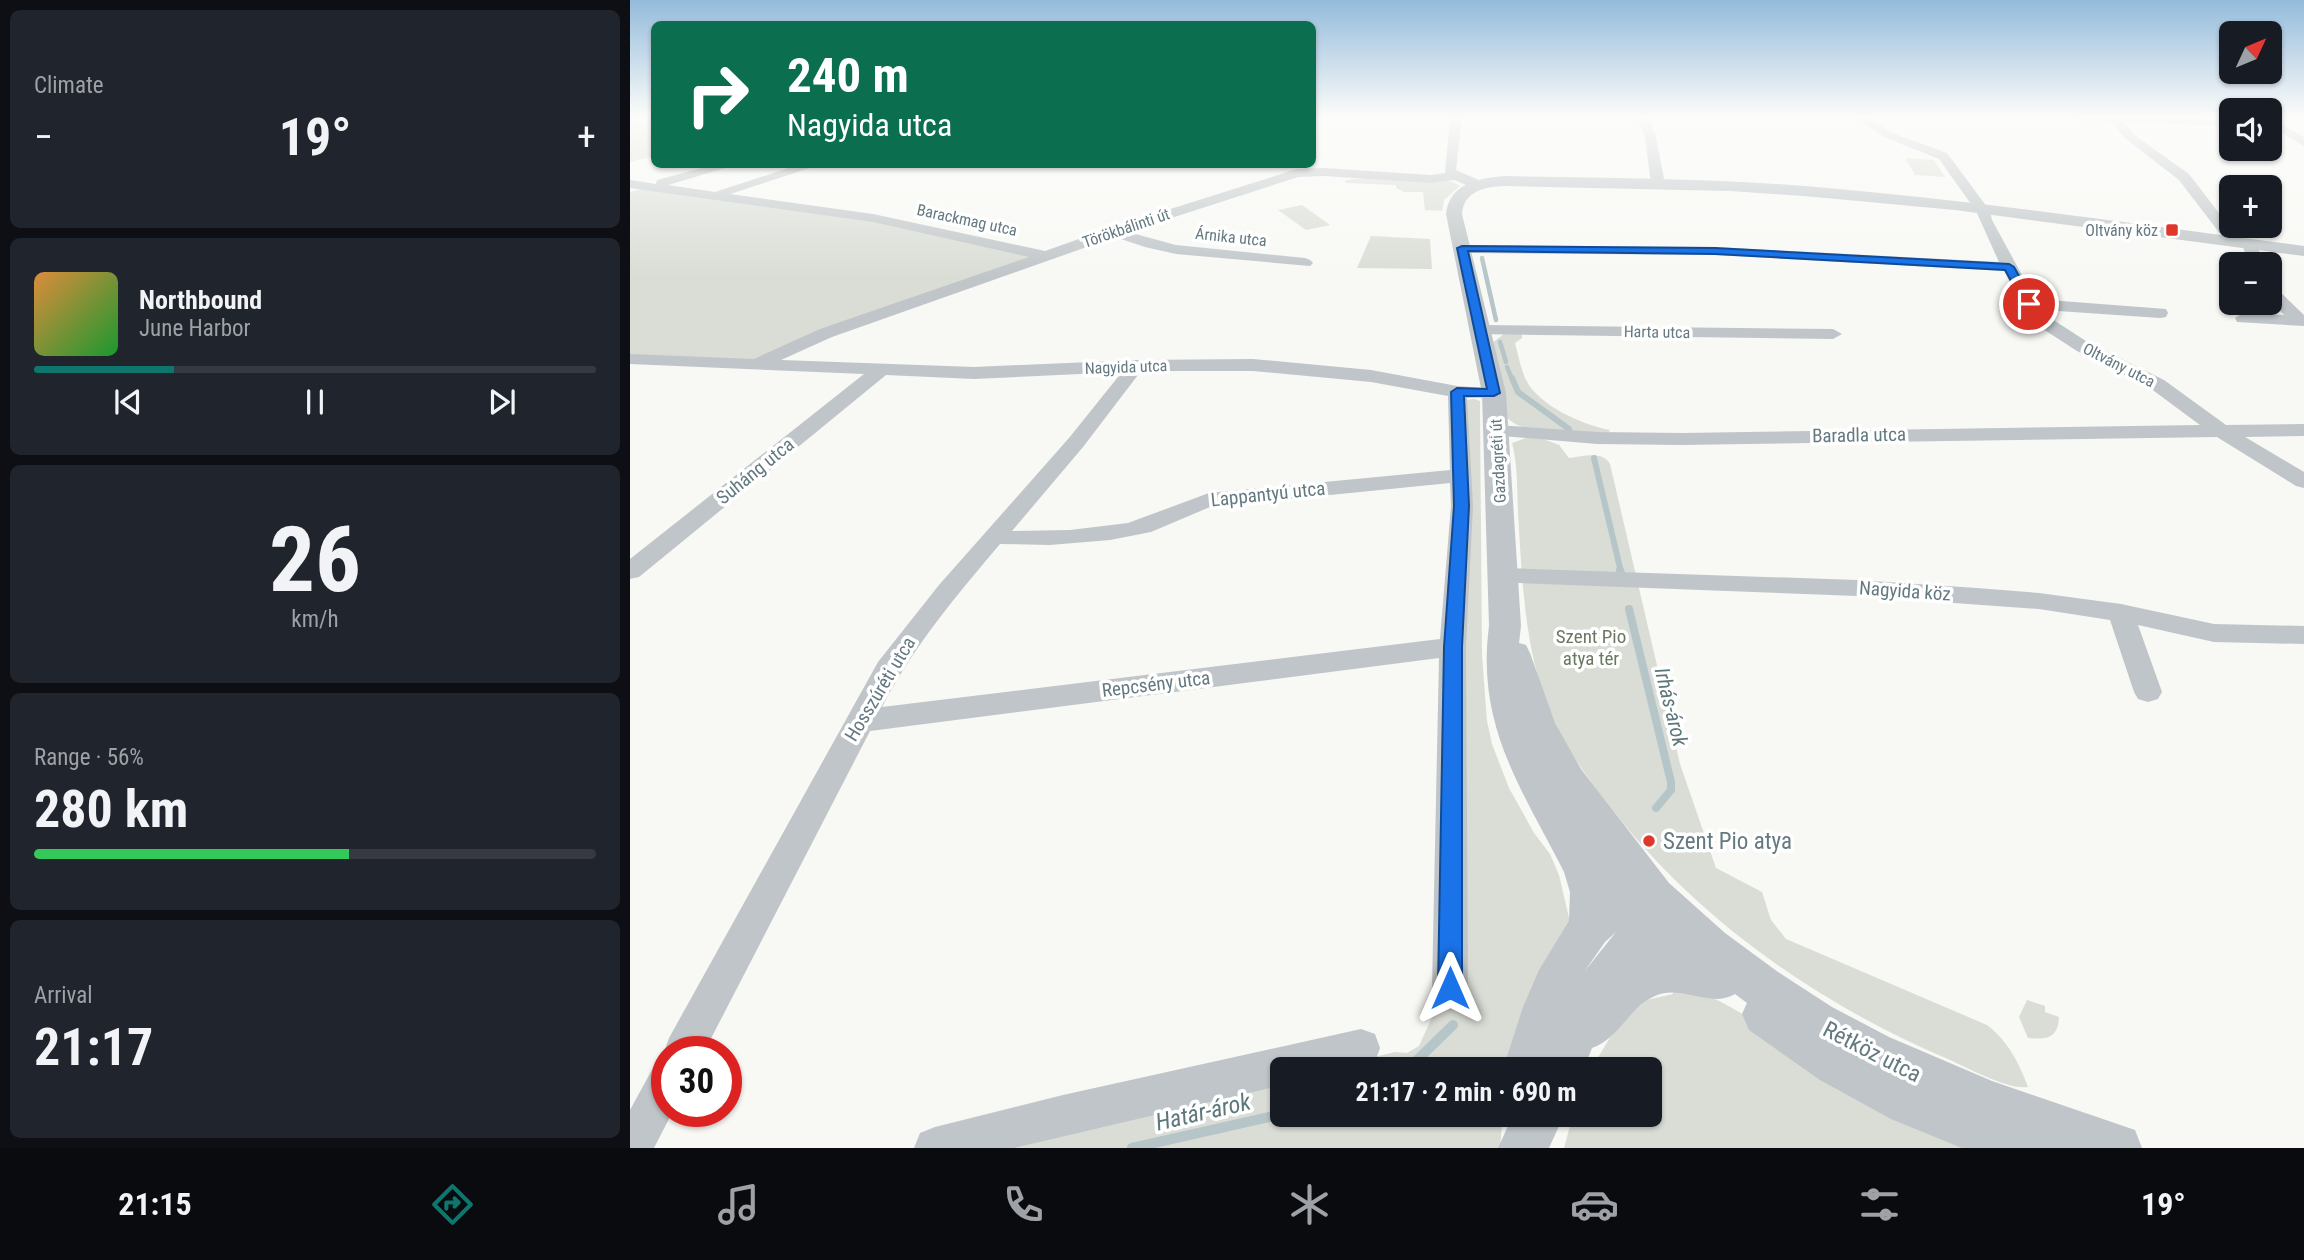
<!DOCTYPE html>
<html lang="en">
<head>
<meta charset="utf-8">
<style>
	body { margin:0; font-family:"Roboto Condensed",sans-serif; background:#20242c; color:#f1f3f6; height:100vh; display:flex; flex-direction:column; font-size:26px; white-space:nowrap }
	* { box-sizing:border-box; margin:0 }
	p { font-size:23px; color:#9ea1a6 }
	.icon { flex:none; width:38px; height:38px; fill:none; stroke:currentColor; stroke-width:2; stroke-linecap:round; stroke-linejoin:round }
	.map { position:relative; flex:1; overflow:hidden }
	.details { display:flex; flex-direction:column; gap:10px; padding:10px; background:#0d0f14; width:630px }
	.details>* { flex:none }
	.banner { position:absolute; left:21px; top:21px; width:665px; height:147px; border-radius:10px; box-shadow:0 2px 5px #0004; background:#0b6e4f; color:#fff; overflow:hidden }
	.needle { width:46px; rotate:46deg }
	.buttons { position:absolute; left:1589px; top:21px; display:grid; gap:14px }
	.buttons a { display:grid; place-items:center; width:63px; height:63px; border-radius:10px; background:#171b24; box-shadow:0 2px 5px #0004; font-size:35px }
	.speed { position:absolute; left:21px; top:1036px; display:flex; gap:14px; font-size:35px; font-weight:700; text-align:center }
	.speed>* { display:grid; place-content:center; width:91px; height:91px; border-radius:50%; background:#171b24; box-shadow:0 2px 5px #0004; line-height:1 }
	.speed .limit { border:10px solid #d22; background:#fff; color:#111 }
	.pin { position:absolute; display:grid; place-items:center; width:60px; height:60px; color:#fff; margin:-30px; border:4px solid #fff; border-radius:50%; box-shadow:0 2px 7px #0007 }
	.me { position:absolute; width:77px; margin:-38px; rotate:0deg; stroke-linejoin:round; filter:drop-shadow(0 0 5px #0008) }
	.turn { display:flex; align-items:center; gap:24px; height:147px; padding:0 21px; font-size:32px }
	.turn .icon { width:91px; height:91px; stroke-width:2.5 }
	.turn b { display:block; font-size:49px; line-height:60px }
	.big { font-size:52px; font-weight:700; line-height:1.1 }
	.details .card { flex:1; display:flex; flex-direction:column; justify-content:center; gap:10px; min-width:0; padding:0 24px; border-radius:10px; background:#20242c }
	.details .dial { align-items:center; gap:0 }
	.dial b { font-size:91px; line-height:1 }
	.song { display:flex; align-items:center; gap:21px }
	.cover { width:84px; height:84px; border-radius:10px; background:linear-gradient(135deg,hsl(30 70% 55%),hsl(130 70% 35%)) }
	.played { height:7px; border-radius:4px; background:linear-gradient(90deg,#0f766e 25%,#363941 25%) }
	.keys { display:flex; justify-content:space-around; direction:ltr }
	.heat { display:flex; justify-content:space-between; align-items:center; font-size:38px; direction:ltr }
	.charge { height:10px; border-radius:5px; background:linear-gradient(90deg,#34c759 56%,#363941 0) }
	.trip { position:absolute; left:640px; top:1057px; width:392px; height:70px; border-radius:10px; background:#171b24; box-shadow:0 2px 5px #0004; font-weight:700; line-height:70px; text-align:center }
	.tabs { display:flex; height:112px; justify-content:space-around; align-items:center; background:#090b0e; color:#9ea1a6 }
	.tabs .icon { width:49px; height:49px }
	.tabs .current { color:#0f766e }
	.tabs b { font-size:32px; color:#f1f3f6 }
	main { display:flex; flex:1; min-height:0 }
	.map>svg:first-child { display:block }
	.green { fill:#d9ddd5 }
	.lines { fill:none; stroke-linecap:round; stroke-linejoin:round }
	.stream-far3 { stroke:#b6c5c7; stroke-width:4.5 }
	.stream-far2 { stroke:#b6c5c7; stroke-width:6 }
	.stream-far1 { stroke:#b6c5c7; stroke-width:8 }
	.stream { stroke:#b6c5c7; stroke-width:10 }
	.minor { fill:#bfc5c8; fill-rule:evenodd }
	.tertiary { fill:#bfc5c8; fill-rule:evenodd }
	.route { fill:#1a73e8; stroke:#114b97; stroke-width:2 }
	.poi-dot { fill:#e0372d; stroke:#fff; stroke-width:2.5 }
	.labels { text-anchor:middle; dominant-baseline:central; stroke-width:7; stroke-linejoin:round; paint-order:stroke }
	.far-street-label { font-size:16px; fill:#647980; stroke:#fff }
	.far-poi-label { font-size:16px; fill:#647980; stroke:#fff; text-anchor:end }
	.street-label { font-size:19px; fill:#647980; stroke:#fff }
	.park-label { font-size:19px; fill:#6a7862; stroke:#fff }
	.water-label { font-size:21px; font-style:italic; fill:#5e787a; stroke:#fff }
	.near-poi-label { font-size:23px; fill:#647980; stroke:#fff; text-anchor:start }
	.near-street-label { font-size:23px; fill:#647980; stroke:#fff }
	.near-water-label { font-size:24px; font-style:italic; fill:#5e787a; stroke:#fff }
</style>
</head>
<body>
<main>
<section class="details">
<div class="card"><p>Climate</p>
<div class="heat"><a>−</a><b class="big">19°</b><a>+</a></div>
</div>
<div class="card">
<div class="song"><i class="cover"></i><div><b>Northbound</b><p>June Harbor</p></div></div>
<div class="played"></div>
<div class="keys"><svg class="icon" aria-label="previous" viewBox="0 0 24 24"><path d="M18 5L8 12l10 7zM5 5v14"/></svg><svg class="icon" aria-label="pause" viewBox="0 0 24 24"><path d="M8 5v14M16 5v14"/></svg><svg class="icon" aria-label="next" viewBox="0 0 24 24"><path d="M6 5l10 7-10 7zM19 5v14"/></svg></div>
</div>
<div class="card dial"><b>26</b><p>km/h</p></div>
<div class="card"><p>Range · 56%</p><b class="big">280 km</b><div class="charge"></div></div>
<div class="card"><p>Arrival</p><b class="big">21:17</b></div>
</section>
<div class="map">
<svg width="1674" height="1148" viewBox="0 0 1674 1148">
	<rect width="100%" height="100%" fill="#f8f8f5"/>
	<path class="green" d="M0,117H24V156L0,162Z
		M1275,158L1304,160L1315,177L1285,175Z
		M746,177L813,180L823,182L830,186L814,200L812,211L795,210L793,192H774L766,188V185L715,183L716,180Z
		M18,187L191,210L416,256L125,365L0,359V192Z
		M672,205L700,225L676,230L648,210Z
		M741,236L800,239L802,269L727,268Z
		M892,333V338L885,343C888,355 891,369 896,380C909,406 953,425 980,430L979,432C948,431 902,440 877,418L862,343L874,334Z
		M844,399L850,401V412L852,655L857,721L862,744L879,788L904,833L920,854L929,875L940,922L885,1055L882,1069H696L765,1052L777,1053L789,1046L808,1004L824,1005L833,995L836,400Z
		M908,437L929,445L939,458C953,457 972,450 980,464L1050,764L1086,868L1132,892L1141,920L1156,939L1357,1025C1378,1041 1389,1063 1398,1087C1378,1090 1338,1068 1318,1059C1186,1003 1062,916 975,800C952,771 931,740 917,705C894,643 892,578 888,512C887,490 888,465 882,443L896,438Z
		M1042,982C1079,994 1108,1009 1139,1032L1369,1148H934L943,1115H1020V1069H961L984,1031L1003,1012L1017,1000L1043,994Z
		M1397,1000L1415,1006V1012L1429,1017C1428,1038 1417,1040 1398,1038L1389,1017Z
		M653,1080V1115H873L870,1148H376Z"/>
	<g class="lines">
		<path class="stream-far3" d="M852,258L866,320
			M870,342L876,362
			M877,367L882,379"/>
		<path class="stream-far2" d="M882,378L888,392L939,429
			M964,458L991,572"/>
		<path class="stream-far1" d="M990,570L991,573
			M999,609L1041,782V790L1026,808"/>
		<path class="stream" d="M778,1069L823,1025
			M502,1148L653,1114"/>
		<path class="minor" d="M820,117H832L826,170L851,181V187H841L824,180L801,183L694,176L668,177L498,232L546,245L675,258L680,260L683,263L680,266L546,254L515,247L485,237L202,337L151,360L344,367L506,360L623,359L741,370L827,386L871,389L874,393L871,397L837,398L843,506L836,647L838,988L833,1000L820,1006L807,1000L802,988L809,658L240,731L74,1052H37V1059L34,1052L39,1038L248,662L309,585L439,438L492,372L344,379L256,375L9,577L0,579V559L234,374L0,364V354L124,359L190,329L399,257L243,222L0,188V180L26,184L27,180L87,164H109L38,185L85,192L171,164H192L100,194L243,214L415,251L480,228L667,169L694,168L801,175L815,173ZM511,371H623L741,382L818,396L820,470L579,493L498,523L440,530L382,531L453,447ZM820,483L821,506L810,639L252,707C283,647 326,596 370,544L420,545L480,540L521,532L580,507Z
			M1007,117H1018L1026,137L1035,184L1033,187L1028,188L1021,184L1015,137Z
			M1224,117H1237L1262,133L1317,153L1360,211L1362,220L1405,299L1536,309L1538,313L1536,317L1530,318L1414,310L1425,321L1459,343L1534,380L1596,425L1674,424V436L1615,437L1674,472V488L1666,486L1587,437L1052,445L967,444L860,435L857,431L860,427L867,425L967,432L1052,433L1570,425L1520,388L1447,351L1413,329L1391,304L1374,271L1085,255L832,253L825,249L832,245L1085,247L1369,262L1346,211L1309,159L1254,137Z
			M1442,117L1601,120V126L1494,122L1504,135L1559,174L1608,238L1610,241L1608,244H1598L1549,180L1496,139L1482,122L1447,120Z
			M1640,118L1674,137V146L1640,126Z
			M1619,240L1626,244L1635,264H1619L1612,244Z
			M1640,286L1646,288L1674,315V326L1607,322L1605,318L1613,313L1654,315L1640,300Z
			M850,325L1203,329L1212,334L1203,339L844,334L841,330Z
			M873,568L1227,580L1347,588L1409,593L1491,604L1584,624L1674,626V644L1584,642L1508,625L1532,692L1528,699L1518,702L1508,699L1504,692L1480,620L1409,609L1227,596L864,582L861,576L864,570Z
			M731,1029L745,1034L750,1048L745,1062L722,1069H653V1085L384,1148H284L290,1133L305,1127L433,1095Z
			M37,1062V1111H43L24,1148H0V1110L23,1068Z"/>
		<path class="tertiary" d="M874,176C974,178 1075,178 1175,186C1342,200 1508,224 1674,246V256L1325,210L1174,196L1100,191L874,186C854,187 834,191 832,214L876,393L891,626L889,643L896,645L900,653L925,723L951,769L1039,883L1095,933L1148,972L1202,1007L1259,1037L1362,1081L1505,1130L1512,1148H1332L1261,1119L1190,1080L1119,1030L1112,1014L1117,1003L1105,994C1080,1009 1052,984 1025,996C999,1007 990,1038 962,1048L954,1069H873L893,1007L909,970L939,921L940,892L934,872C891,787 846,726 859,626L852,393L816,214C819,184 848,178 874,176ZM986,932L954,972L975,942Z
			M883,1115H934L919,1148H868Z"/>
	</g>
	<linearGradient id="sky" x2="0" y2="1"><stop stop-color="#94bbdb"/><stop offset="0.42" stop-color="#fcfcfa"/><stop offset="1" stop-color="#fcfcfa" stop-opacity="0"/></linearGradient>
	<rect width="1674" height="278" fill="url(#sky)"/>
	<path class="route" d="M832,246L1085,248L1379,264L1384,267L1405,304L1395,306L1375,270L1085,254L838,251L870,393L864,396H834L839,506L832,647V988L828,996L820,999L812,996L808,988L814,647L824,506L821,392L827,388L857,389L827,248Z"/>
	<g class="poi-dot">
		<rect x="1535" y="223" width="14" height="14" rx="3.5"/>
		<circle cx="1019" cy="841" r="7"/>
	</g>
	<g class="labels">
		<g class="far-street-label">
			<text transform="translate(337 220) rotate(12)">Barackmag utca</text>
			<text transform="translate(496 228) rotate(-19)">Törökbálinti út</text>
			<text transform="translate(601 237) rotate(6)">Árnika utca</text>
			<text transform="translate(1027 332) rotate(1)">Harta utca</text>
			<text transform="translate(1489 365) rotate(27)">Oltvány utca</text>
			<text transform="translate(496 367) rotate(-2)">Nagyida utca</text>
			<text transform="translate(868 461) rotate(-93)">Gazdagréti út</text>
		</g>
		<g class="far-poi-label">
			<text x="1528" y="230">Oltvány köz</text>
		</g>
		<g class="street-label">
			<text transform="translate(1229 435) rotate(-1)">Baradla utca</text>
			<text transform="translate(125 471) rotate(-39)">Suháng utca</text>
			<text transform="translate(638 494) rotate(-6)">Lappantyú utca</text>
			<text transform="translate(1275 591) rotate(4)">Nagyida köz</text>
			<text transform="translate(526 684) rotate(-7)">Repcsény utca</text>
			<text transform="translate(250 689) rotate(-59)">Hosszúréti utca</text>
		</g>
		<g class="park-label">
			<text x="961" y="636">Szent Pio<tspan x="961" dy="22">atya tér</tspan></text>
		</g>
		<g class="water-label">
			<text transform="translate(1041 707) rotate(76)">Irhás-árok</text>
		</g>
		<g class="near-poi-label">
			<text x="1033" y="841">Szent Pio atya</text>
		</g>
		<g class="near-street-label">
			<text transform="translate(1242 1052) rotate(27)">Rétköz utca</text>
		</g>
		<g class="near-water-label">
			<text transform="translate(573 1112) rotate(-13)">Határ-árok</text>
		</g>
	</g>
</svg>
<div class="buttons">
<a><svg class="needle" viewBox="-14 -14 28 28"><path d="M0-13l5 13h-10z" fill="#e53935"/><path d="M0 13l5-13h-10z" fill="#9ea1a6"/></svg></a>
<a><svg class="icon" aria-label="sound" viewBox="0 0 24 24"><path d="M4 9h4l5-4v14l-5-4H4zM17 9q2 3 0 6"/></svg></a>
<a>+</a>
<a>−</a>
</div>
<div class="speed"><div class="limit">30</div></div>
<div class="pin" style="left:1399px;top:304px;background:#d93025"><svg class="icon" aria-label="arrive" viewBox="0 0 24 24"><path d="M6 21V4h12l-3 4 3 4H6"/></svg></div>
<svg class="me" style="left:820px;top:988px" viewBox="-20 -20 40 40"><path d="M0-17L14 15 0 8-14 15z" fill="#1a73e8" stroke="#fff" stroke-width="4"/></svg>
<div class="trip">21:17 · 2 min · 690 m</div>
<div class="banner">
<div class="turn"><svg class="icon" aria-label="right" viewBox="0 0 24 24"><path d="M7 20v-9h11M14 6l5 5-5 5"/></svg><div><b>240 m</b>Nagyida utca</div></div>
</div>
</div>
</main>
<nav class="tabs">
<b>21:15</b>
<svg class="icon current" aria-label="directions" viewBox="0 0 24 24"><path d="M12 3l9 9-9 9-9-9zM9 14v-3h6M13 9l2 2-2 2"/></svg>
<svg class="icon" aria-label="music" viewBox="0 0 24 24"><path d="M9 18V5l10-2v13"/><circle cx="6" cy="18" r="3"/><circle cx="16" cy="16" r="3"/></svg>
<svg class="icon" aria-label="phone" viewBox="0 0 24 24"><path d="M5 4h4l2 5-3 2q2 4 5 5l2-3 5 2v4C11 20 4 13 5 4z"/></svg>
<svg class="icon" aria-label="climate" viewBox="0 0 24 24"><path d="M12 3v18M4 7l16 10M4 17L20 7"/></svg>
<svg class="icon" aria-label="car" viewBox="0 0 24 24"><path d="M5 17H2v-5l4-1 3-4h7l3 4 3 1v5h-3M9 17h6M6 11h13"/><circle cx="7" cy="17" r="2"/><circle cx="17" cy="17" r="2"/></svg>
<svg class="icon" aria-label="filters" viewBox="0 0 24 24"><path d="M4 7h16M4 17h16"/><circle cx="9" cy="7" r="2"/><circle cx="15" cy="17" r="2"/></svg>
<b>19°</b>
</nav>
</body>
</html>
